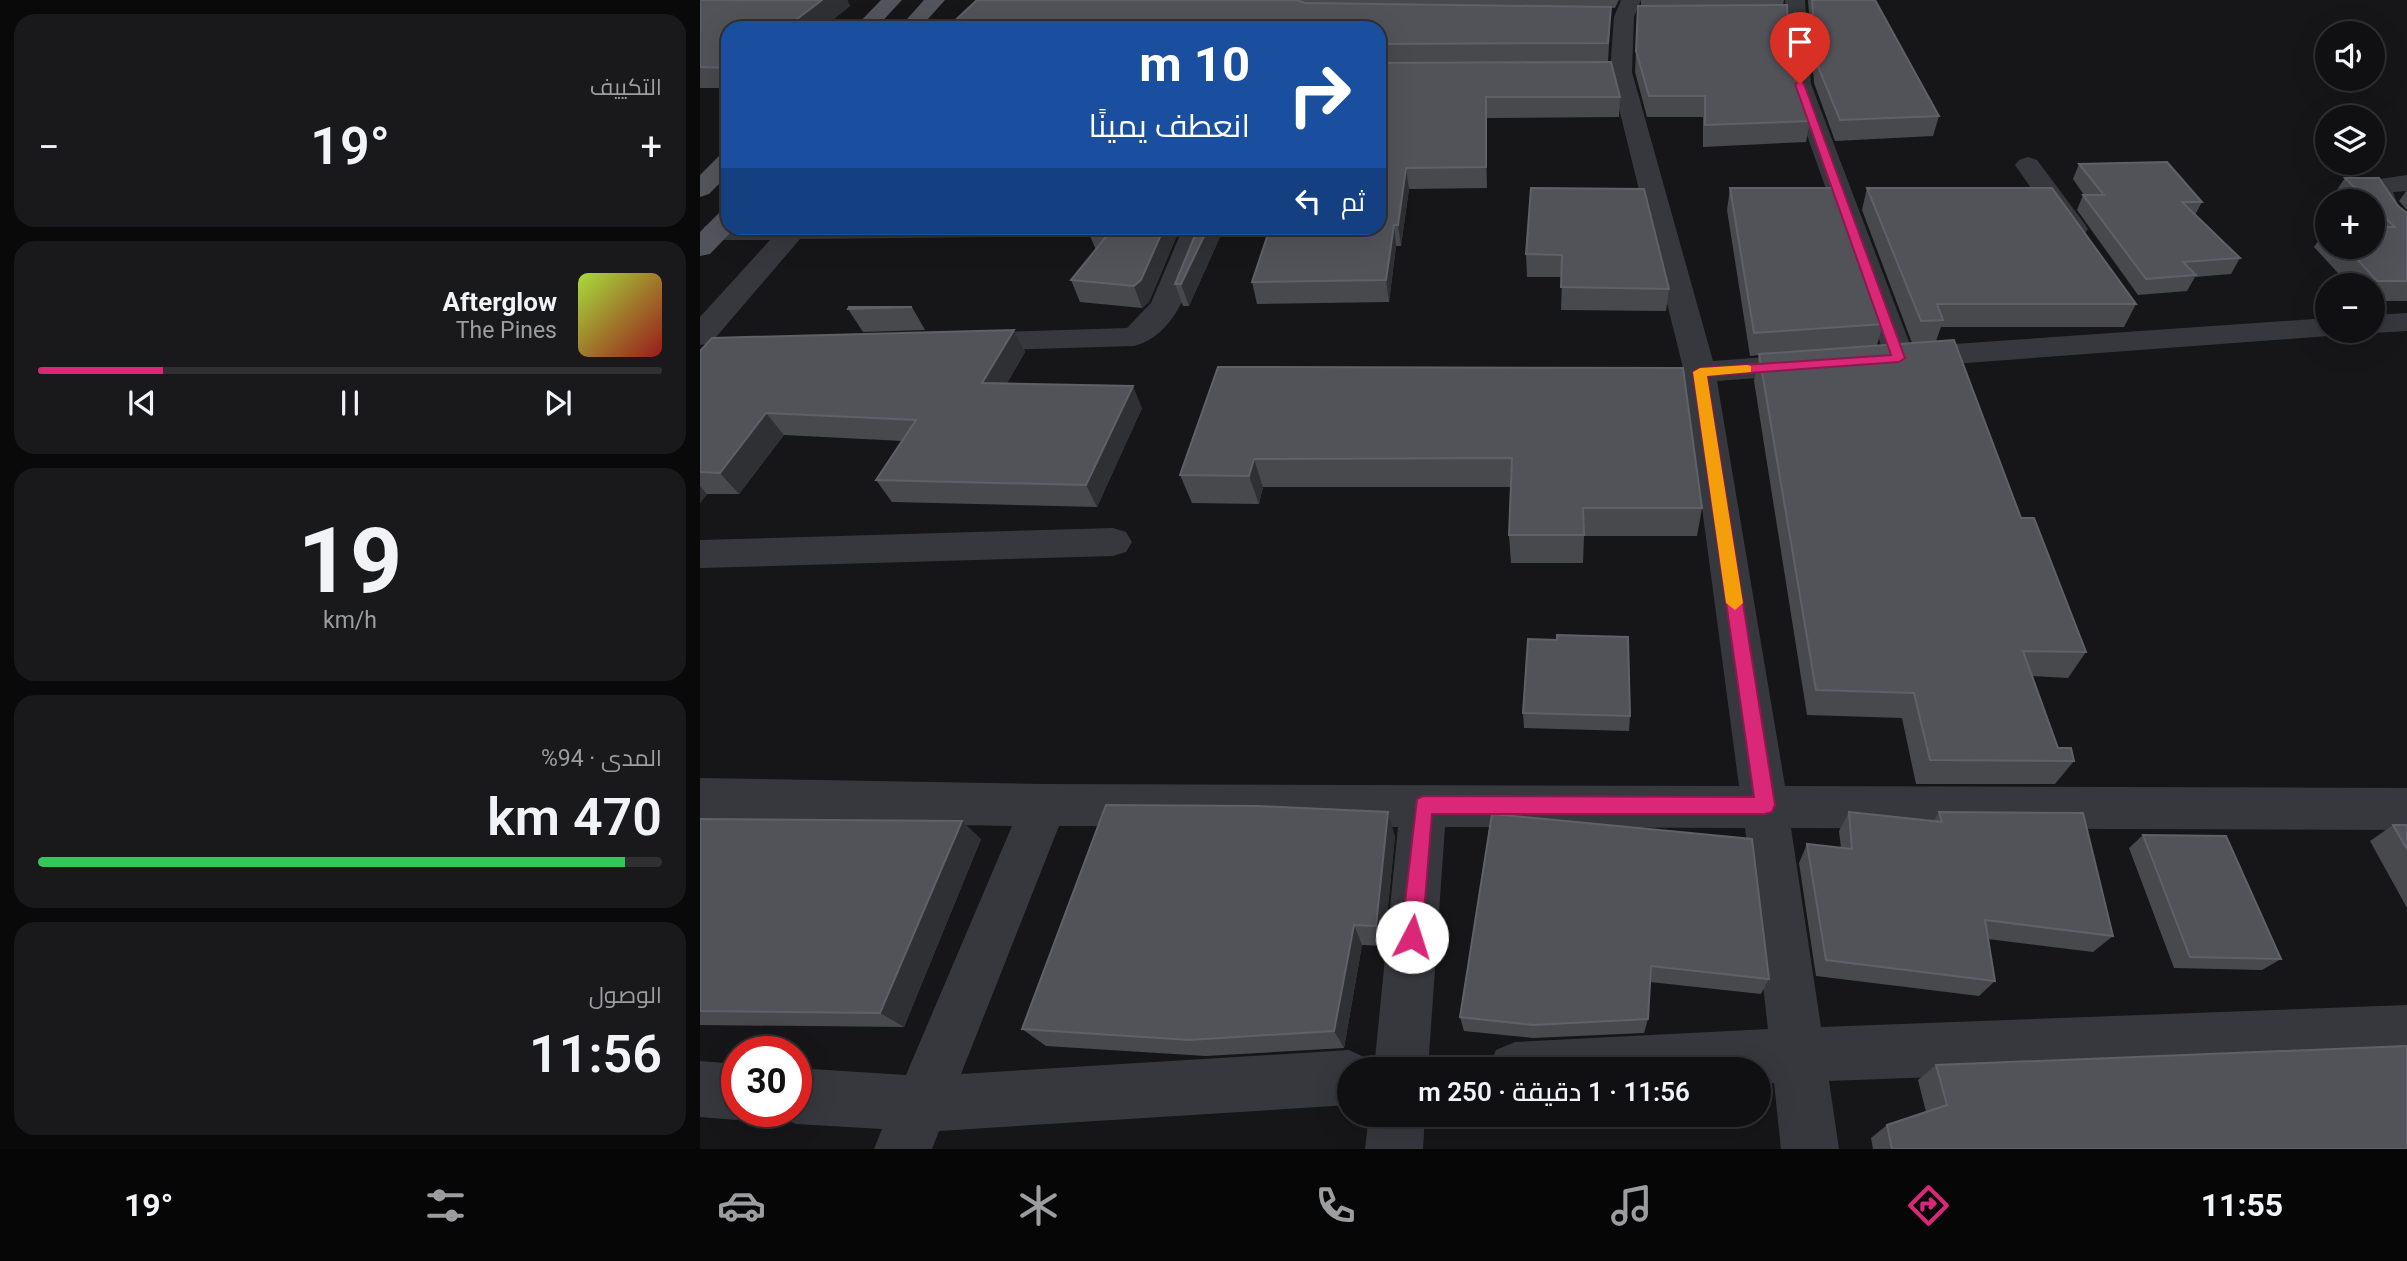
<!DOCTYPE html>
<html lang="ar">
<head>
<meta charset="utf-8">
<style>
	body { margin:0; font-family:Roboto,Cairo,sans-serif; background:#19191b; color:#f1f3f6; direction:rtl; height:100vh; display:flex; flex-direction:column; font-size:26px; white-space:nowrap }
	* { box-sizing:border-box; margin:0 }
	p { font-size:23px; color:#9c9d9f }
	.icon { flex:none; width:38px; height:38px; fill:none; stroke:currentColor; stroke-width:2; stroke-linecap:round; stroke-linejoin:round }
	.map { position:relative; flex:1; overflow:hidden; direction:ltr }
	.sheet { display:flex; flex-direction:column; gap:14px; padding:14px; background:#09090a; width:700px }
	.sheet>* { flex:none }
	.guide { position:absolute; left:21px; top:21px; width:665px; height:214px; border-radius:21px; box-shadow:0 7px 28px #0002,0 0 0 2px #303032; direction:rtl; background:#1a4fa0; color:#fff; overflow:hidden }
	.tools { position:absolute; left:1615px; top:21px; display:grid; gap:14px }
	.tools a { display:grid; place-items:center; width:70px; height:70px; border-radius:50%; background:#101012; box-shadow:0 7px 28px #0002,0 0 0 2px #303032; font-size:35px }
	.speed { position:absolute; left:21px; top:1036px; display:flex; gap:14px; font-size:35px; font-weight:700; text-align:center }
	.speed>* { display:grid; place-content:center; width:91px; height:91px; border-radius:50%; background:#101012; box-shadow:0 7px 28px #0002,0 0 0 2px #303032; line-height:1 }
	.speed .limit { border:10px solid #d22; background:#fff; color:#111 }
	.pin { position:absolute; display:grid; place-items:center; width:60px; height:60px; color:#fff; margin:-72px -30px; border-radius:50% 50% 50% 0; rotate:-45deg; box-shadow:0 0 7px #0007 }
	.pin .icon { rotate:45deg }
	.me { position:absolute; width:77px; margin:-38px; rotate:5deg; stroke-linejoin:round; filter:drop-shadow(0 0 5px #0008) }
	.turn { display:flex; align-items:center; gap:24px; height:147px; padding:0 21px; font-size:32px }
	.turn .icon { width:91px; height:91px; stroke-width:2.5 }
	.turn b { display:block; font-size:49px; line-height:60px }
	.then { display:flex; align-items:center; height:66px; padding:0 21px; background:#0003; gap:14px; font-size:26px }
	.big { font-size:52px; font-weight:600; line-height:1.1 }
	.sheet .widget { flex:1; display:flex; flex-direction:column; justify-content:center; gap:10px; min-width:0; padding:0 24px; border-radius:21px; background:#19191b }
	.sheet .dial { align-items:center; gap:0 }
	.dial b { font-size:91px; line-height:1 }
	.song { display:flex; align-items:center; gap:21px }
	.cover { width:84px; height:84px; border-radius:10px; background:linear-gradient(135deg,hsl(80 70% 55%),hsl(0 70% 35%)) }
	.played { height:7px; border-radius:4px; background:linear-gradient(90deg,#db2777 20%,#303032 20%) }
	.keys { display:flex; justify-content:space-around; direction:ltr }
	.heat { display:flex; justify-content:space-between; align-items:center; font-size:38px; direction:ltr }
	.charge { height:10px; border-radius:5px; background:linear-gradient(90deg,#34c759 94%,#303032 0) }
	.trip { position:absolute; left:637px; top:1057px; width:434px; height:70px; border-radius:35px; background:#101012; box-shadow:0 7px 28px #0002,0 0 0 2px #303032; font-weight:600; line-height:70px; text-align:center; direction:rtl }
	.dock { display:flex; height:112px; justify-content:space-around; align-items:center; background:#060607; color:#9c9d9f }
	.dock .icon { width:49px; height:49px }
	.dock .current { color:#db2777 }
	.dock b { font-size:32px; color:#f1f3f6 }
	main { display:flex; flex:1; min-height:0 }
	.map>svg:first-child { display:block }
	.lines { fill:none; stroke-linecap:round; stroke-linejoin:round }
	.minor { fill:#37383d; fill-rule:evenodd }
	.primary { fill:#53555c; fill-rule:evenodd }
	.wall { fill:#47494d }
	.shaded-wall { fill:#2f3033 }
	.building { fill:#525359; stroke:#5f6168; stroke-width:2 }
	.route { fill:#db2777; stroke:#8e194d; stroke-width:2 }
	.slow { fill:#f59e0b }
</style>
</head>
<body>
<main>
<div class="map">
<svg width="1707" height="1149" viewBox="0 0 1707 1149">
	<rect width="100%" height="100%" fill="#161618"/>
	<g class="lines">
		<path class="minor" d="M921,0H941L934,17L932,72L1013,361L1109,354L1120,357L1125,364L1120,371L1109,374L1017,381L1085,786L1707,788V830L1091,828L1121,1027L1707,1005V1059L1129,1081L1139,1149H1081L1074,1083L1059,1084V1069H788L796,1050L815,1042L1068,1029L1045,828L745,827L728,1069H674L698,827L359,826L261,1074L649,1050L668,1059L673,1069H649V1105L239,1131L232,1149H174L182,1129L96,1124L76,1116L75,1111H96V1068L206,1075L312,826L0,820V778L344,784L1039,786L984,372L910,72L914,17Z
			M1085,0H1105L1111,84L1211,347L1628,318V331H1641L1628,336L1199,368L1188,365L1089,84L1086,22H1034L1027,20L1024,16L1027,12L1034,10H1086Z
			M1328,157L1337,160L1384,223L1388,229L1384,235L1374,237L1364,235L1315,165L1319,160Z
			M1707,175V191L1693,192L1697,203L1707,213V237C1685,232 1672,206 1666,189L1673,180Z
			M15,224H28V228H393L389,234L379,236L100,239L11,343L0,345V317L70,240H15L5,238L1,232L5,226Z
			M483,228H510C495,268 482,334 434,346L268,351L257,349L253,342L257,335L268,333L427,328L451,303Z
			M1707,313V331L1673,333L1663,331H1673V315Z
			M413,528L426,532L432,542L426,552L413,556L0,568V540Z
			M0,1061L37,1064V1111L57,1112L37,1120L0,1117Z
			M669,1115H725L723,1149H665Z"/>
		<path class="primary" d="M181,0H202L176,28H154Z
			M224,0H245L220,28H199Z
			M28,154V175L9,194L0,197V175L19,156Z
			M28,211V228H35L10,254L0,256V232L19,213Z"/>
	</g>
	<path class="wall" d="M0,0H147L150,6L122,28H28V88H0Z
		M277,0H919L915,8H911L908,62L920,97L919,117L787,118V188L709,189L701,246H696L689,302L557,304L552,282L679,228V28Z
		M941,0H1084L1083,5L1090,64L1110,121L1106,142L1003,147V117H947L935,72L938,6H941Z
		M1108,0H1175L1239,116L1233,136L1135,141L1114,83Z
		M1379,164L1502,202L1495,215L1540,258L1531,274L1495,277L1487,291L1438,295L1377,210L1383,195H1384L1373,179Z
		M1645,178L1707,213V301H1673V285H1649L1614,247L1628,227V247H1673V201H1636L1632,197Z
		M831,188L969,289L966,311L861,310L862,277H827L826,254Z
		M1030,188L1183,324L1177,345L1212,343L1162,210L1167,188L1436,304L1424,327H1241L1236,341L1386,652L1368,678L1332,676L1358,748L1374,761L1355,784H1216L1202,718L1107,715L1054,381L1059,355L1050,356L1027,210Z
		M1707,190V210L1699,201Z
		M480,228L449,302L442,308L380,302L371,280L396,250L388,231Z
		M498,228H524L489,306H483L475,284Z
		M212,307L225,330L163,332L148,309Z
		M314,330L325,352L307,383L442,408L397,507L192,502L176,480L203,441L84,435L39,494H7L0,503V351Z
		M518,367L1002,508L997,536H884L883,563H811L809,535L811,487H563L559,504L492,503L480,475Z
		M857,640L930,716L929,731L824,728L823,713Z
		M1149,812L1233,822L1239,812L1413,936L1393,952L1288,939L1295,981L1279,996L1116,976L1099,863L1107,844L1141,848L1139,831Z
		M792,814L1069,979L1061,994L950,982L948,1019L944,1033L833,1038L764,1031L760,1017Z
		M0,819L281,839L204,1027L0,1025Z
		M1693,825H1707V908L1670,841Z
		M1443,835L1581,959L1562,970L1474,968L1429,848Z
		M695,836L684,946L662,945L644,1048L506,1056L346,1046L322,1029Z
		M1236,1065L1707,1149H1173L1171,1138L1187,1125L1226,1112L1218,1080Z"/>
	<path class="shaded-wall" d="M122,0H147L150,6L122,28H85Z
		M786,97L787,118V188L786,167Z
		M706,168L709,189L701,246L698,225Z
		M694,225L696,246L689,302L686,280Z
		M464,228H480L449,302L442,308L434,286Z
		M508,228H524L489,306L481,284Z
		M314,330L325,352L295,404L282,383Z
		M433,386L442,408L397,507L386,485Z
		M66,413L84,435L39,494L20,473Z
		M554,459L563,487L559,504L549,476Z
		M0,486L7,494L0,503Z
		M688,812L695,836L684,946L676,926Z
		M262,821L281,839L204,1027L180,1013Z
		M654,925L662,945L644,1048L634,1031Z"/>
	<path class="building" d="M0,0H122L85,28H28V68L0,67Z
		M277,0H596L605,3L911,7L908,43L679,44V28H247Z
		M1112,0H1175L1239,116L1140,120L1117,64Z
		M1087,5L1090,64L1110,121L1005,125V96H949L936,51L938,6Z
		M911,62L920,97H786V167L706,168L698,225H694L686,280L552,282L570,228H679V63Z
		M1467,162L1502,202H1482L1540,258L1483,262L1496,275L1446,279L1383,195H1404L1379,164Z
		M1645,178H1679L1698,206L1707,213V281H1677L1646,247H1673V227H1695L1673,206V201H1668Z
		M831,188L944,189L969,289L861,287L862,255L826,254Z
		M1030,188H1135L1183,324L1054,333Z
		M1167,188H1352L1436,304H1237L1243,320L1221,321Z
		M390,228H464L441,280L434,286L371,280L410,232L388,231Z
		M498,228H508L481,284H475Z
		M149,307H212L148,309Z
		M314,330L282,383L433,386L386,485L176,480L216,420L66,413L20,473L0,472V351L12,338Z
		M1254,340L1321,518H1334L1386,652L1323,651L1358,748H1371L1374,761L1230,760L1214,693L1116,690L1059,354Z
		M518,367L983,368L1002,508H883L884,535H809L812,458L554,459L549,476L480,475Z
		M857,635L928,637L930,716L823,713L828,639L857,640Z
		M406,805L558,806L688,812L676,926L654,925L634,1031L489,1040L322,1029Z
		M1149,812L1242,822L1239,812L1383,813L1413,936L1285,920L1295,981L1126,960L1107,844L1152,849Z
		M792,814L1052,839L1069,979L951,966L948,1019L833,1025L760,1017Z
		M0,819L262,821L180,1013L0,1011Z
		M1693,825H1707V849Z
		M1443,835L1526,836L1581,959L1490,957Z
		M1707,1046V1149H1192L1187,1125L1247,1105L1236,1065Z"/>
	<path class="route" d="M1100,81L1104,84L1205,358L1199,362L1007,376L1075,805L1072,812L1065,814H732L722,937L719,944L712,948L705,944L701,937L717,799L723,796L1054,797L993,372L1000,368L1191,355L1095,84Z"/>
	<path class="slow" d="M1047,365L1051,366V372L1007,376L1043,603L1035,610L1026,603L993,372L1000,368Z"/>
</svg>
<div class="tools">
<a><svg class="icon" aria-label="sound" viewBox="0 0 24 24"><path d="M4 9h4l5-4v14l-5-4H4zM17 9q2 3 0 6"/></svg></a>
<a><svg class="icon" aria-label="layers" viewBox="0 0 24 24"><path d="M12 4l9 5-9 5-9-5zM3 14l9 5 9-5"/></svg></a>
<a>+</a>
<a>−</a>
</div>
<div class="speed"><div class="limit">30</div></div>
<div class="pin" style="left:1100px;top:84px;background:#d93025"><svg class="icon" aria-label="arrive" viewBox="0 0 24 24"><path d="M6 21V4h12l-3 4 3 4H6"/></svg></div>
<svg class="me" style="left:712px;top:937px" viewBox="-20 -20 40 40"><circle r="19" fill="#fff"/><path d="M0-13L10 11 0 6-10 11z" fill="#db2777"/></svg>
<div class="trip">11:56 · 1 دقيقة · 250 m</div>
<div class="guide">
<div class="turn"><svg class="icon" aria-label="right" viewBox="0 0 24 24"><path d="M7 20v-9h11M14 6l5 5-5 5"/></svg><div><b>10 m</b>انعطف يمينًا</div></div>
<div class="then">ثم<svg class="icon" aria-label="left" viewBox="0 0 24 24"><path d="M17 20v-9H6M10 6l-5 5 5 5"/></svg></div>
</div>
</div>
<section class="sheet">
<div class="widget"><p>التكييف</p>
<div class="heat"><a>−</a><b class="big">19°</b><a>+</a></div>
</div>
<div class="widget">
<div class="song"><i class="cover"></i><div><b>Afterglow</b><p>The Pines</p></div></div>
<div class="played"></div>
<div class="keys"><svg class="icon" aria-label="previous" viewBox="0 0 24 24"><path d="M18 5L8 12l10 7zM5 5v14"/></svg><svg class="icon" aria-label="pause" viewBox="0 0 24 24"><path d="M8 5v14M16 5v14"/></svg><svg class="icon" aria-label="next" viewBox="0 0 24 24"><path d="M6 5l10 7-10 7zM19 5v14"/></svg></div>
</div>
<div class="widget dial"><b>19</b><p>km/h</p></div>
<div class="widget"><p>المدى · 94%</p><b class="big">470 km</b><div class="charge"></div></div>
<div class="widget"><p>الوصول</p><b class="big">11:56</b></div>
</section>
</main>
<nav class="dock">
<b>11:55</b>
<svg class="icon current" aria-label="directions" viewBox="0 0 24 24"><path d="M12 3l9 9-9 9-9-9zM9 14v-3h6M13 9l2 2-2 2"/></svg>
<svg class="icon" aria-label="music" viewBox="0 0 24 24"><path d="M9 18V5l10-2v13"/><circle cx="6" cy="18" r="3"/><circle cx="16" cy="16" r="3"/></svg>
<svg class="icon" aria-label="phone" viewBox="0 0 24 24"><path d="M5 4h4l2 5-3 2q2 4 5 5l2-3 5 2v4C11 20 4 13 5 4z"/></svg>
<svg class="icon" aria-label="climate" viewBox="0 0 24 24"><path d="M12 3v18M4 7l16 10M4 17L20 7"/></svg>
<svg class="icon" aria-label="car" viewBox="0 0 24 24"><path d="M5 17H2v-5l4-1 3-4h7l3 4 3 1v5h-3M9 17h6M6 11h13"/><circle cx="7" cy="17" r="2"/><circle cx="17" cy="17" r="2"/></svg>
<svg class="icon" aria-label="filters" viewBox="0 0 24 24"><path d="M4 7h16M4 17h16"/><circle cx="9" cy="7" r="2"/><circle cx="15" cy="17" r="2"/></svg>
<b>19°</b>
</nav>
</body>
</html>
